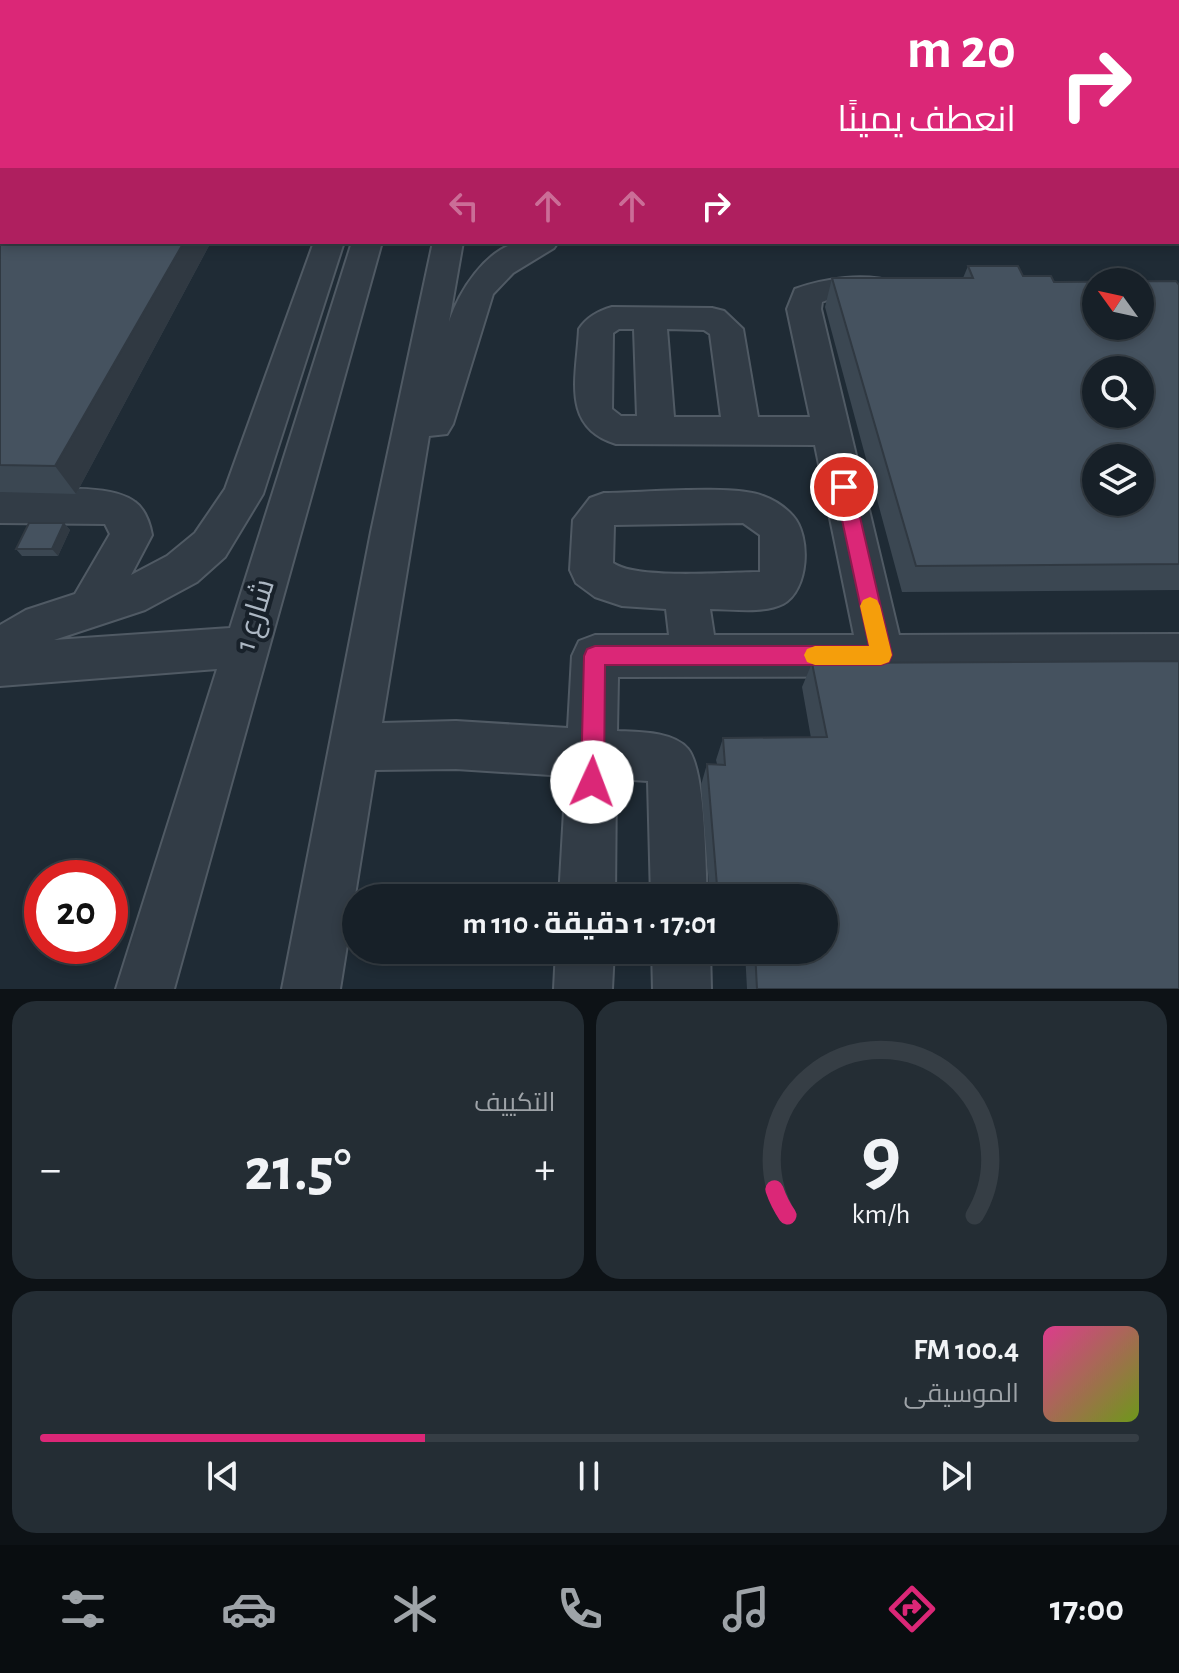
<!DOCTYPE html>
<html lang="ar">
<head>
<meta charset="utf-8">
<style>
	body { margin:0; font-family:"Alegreya Sans",Cairo,sans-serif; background:#242d34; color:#f1f3f6; direction:rtl; height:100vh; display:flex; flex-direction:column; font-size:30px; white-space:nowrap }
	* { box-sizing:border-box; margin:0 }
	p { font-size:26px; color:#9ea3a8 }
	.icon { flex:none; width:44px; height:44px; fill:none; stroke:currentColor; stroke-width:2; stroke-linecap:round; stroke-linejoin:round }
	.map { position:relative; height:989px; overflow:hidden; direction:ltr }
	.drawer { display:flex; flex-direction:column; gap:12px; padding:12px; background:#0d1216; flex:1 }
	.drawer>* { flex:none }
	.hud { position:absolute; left:0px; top:0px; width:1180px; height:244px; box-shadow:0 4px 12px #0003,0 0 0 2px #363e45; direction:rtl; background:#db2777; color:#fff; overflow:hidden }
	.needle { width:52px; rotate:303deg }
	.buttons { position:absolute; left:1082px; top:268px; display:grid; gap:16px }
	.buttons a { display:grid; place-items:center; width:72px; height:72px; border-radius:50%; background:#172028; box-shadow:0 4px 12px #0003,0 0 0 2px #363e45; font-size:40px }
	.speed { position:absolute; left:24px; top:860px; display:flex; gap:16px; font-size:40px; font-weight:700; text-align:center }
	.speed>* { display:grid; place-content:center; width:104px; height:104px; border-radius:50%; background:#172028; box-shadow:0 4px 12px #0003,0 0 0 2px #363e45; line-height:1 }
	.speed .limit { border:12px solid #d22; background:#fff; color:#111 }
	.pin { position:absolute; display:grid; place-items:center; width:68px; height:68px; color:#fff; margin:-34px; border:4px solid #fff; border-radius:50%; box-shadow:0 2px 8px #0007 }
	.me { position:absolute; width:88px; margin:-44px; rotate:2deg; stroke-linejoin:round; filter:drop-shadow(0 0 6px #0008) }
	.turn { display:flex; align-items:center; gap:28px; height:168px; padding:0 32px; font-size:36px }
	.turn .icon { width:104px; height:104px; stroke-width:2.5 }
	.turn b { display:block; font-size:56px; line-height:68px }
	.lanes { display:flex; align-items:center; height:76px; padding:0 32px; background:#0003; justify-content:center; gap:40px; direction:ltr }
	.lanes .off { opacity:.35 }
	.big { font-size:60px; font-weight:700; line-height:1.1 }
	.drawer .widget { flex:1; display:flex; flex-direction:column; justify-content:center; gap:12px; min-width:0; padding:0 28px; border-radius:24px; background:#242d34 }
	.drawer .dial { align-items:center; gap:0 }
	.dial svg { height:208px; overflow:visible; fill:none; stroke:#363e45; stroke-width:7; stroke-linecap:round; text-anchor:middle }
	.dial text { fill:#f1f3f6; stroke:none }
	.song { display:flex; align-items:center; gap:24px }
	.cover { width:96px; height:96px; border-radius:12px; background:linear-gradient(135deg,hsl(330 70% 55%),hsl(80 70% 35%)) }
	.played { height:8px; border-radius:4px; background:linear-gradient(90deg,#db2777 35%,#363e45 35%) }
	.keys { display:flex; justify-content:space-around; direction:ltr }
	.heat { display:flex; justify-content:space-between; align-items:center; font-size:44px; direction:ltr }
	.drawer .tiles { flex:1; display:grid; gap:12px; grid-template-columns:1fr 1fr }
	.widget:last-child { grid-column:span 2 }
	.trip { position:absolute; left:342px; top:884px; width:496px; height:80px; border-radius:40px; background:#172028; box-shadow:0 4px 12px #0003,0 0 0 2px #363e45; font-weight:700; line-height:80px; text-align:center; direction:rtl }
	.menu { display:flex; height:128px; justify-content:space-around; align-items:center; background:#090d10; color:#9ea3a8 }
	.menu .icon { width:56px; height:56px }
	.menu .on { color:#db2777 }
	.menu b { font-size:36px; color:#f1f3f6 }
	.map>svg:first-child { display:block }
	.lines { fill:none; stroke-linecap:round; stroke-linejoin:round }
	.minor-casing { stroke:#505a64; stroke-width:4 }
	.minor { fill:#323c46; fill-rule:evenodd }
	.wall { fill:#3b4752 }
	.shaded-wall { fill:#303942 }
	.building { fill:#45525f; stroke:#303942; stroke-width:2; fill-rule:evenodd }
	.route { fill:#db2777; stroke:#8e194d; stroke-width:2 }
	.slow { fill:#f59e0b }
	.labels { text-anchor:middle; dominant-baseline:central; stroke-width:8; stroke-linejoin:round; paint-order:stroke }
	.street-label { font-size:30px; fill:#acb7c3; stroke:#18212a }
</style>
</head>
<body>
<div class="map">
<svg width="1179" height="989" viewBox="0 0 1179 989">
	<rect width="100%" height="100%" fill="#1f2b35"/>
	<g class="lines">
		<g class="minor-casing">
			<path id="minor" d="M392,0H414L391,2Z
				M422,0H444L421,2Z
				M483,0H505V2H483Z
				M704,0H726L727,2H705Z
				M1078,0H1100L1102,2H1080Z
				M1178,92L1179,93V109L1178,108Z
				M0,119H2V135H0Z
				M1178,141H1179V157H1178Z
				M0,148H2L0,173Z
				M1178,218H1179V236H1178Z
				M314,242H344L263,494L225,557L197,582L145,610L54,640L230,628L352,242H382L174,989H116L217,669L0,686V625L26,610L75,594L110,534L105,524L0,523V491C34,491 108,481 135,502C145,509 150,524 152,535L131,575L167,556L195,533L225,489Z
				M433,242H463L449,322C459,291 485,250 519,242C531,239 546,242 558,242L554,248L513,273L493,294L453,424L447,434L429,436L382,723L456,721L568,728L572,656L579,641L595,635H669L666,609L622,606L595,597L576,583L570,570L573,520L590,498L604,493C639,493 735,484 763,496C774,500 785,507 793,516C811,536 809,590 783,604C763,614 732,609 710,609L714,635H854L815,445L616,444C560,427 577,376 579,329C587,317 598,311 612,307L712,308L724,311L743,329L758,417H810L787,309L795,289C826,278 864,273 896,282L901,289L896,296L885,299H830L822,302L821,309L899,635L1179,634V676L618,677L617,731C638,732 673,731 688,749C706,771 705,867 707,898H651L648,781L616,779L615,898H559L566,776L456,769L375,770L340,989H282L371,532ZM619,329H634L637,416H621L612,409L613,333ZM667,329L704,330L710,334L721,417H674ZM743,523L760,535V572C727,572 637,580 613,563L614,525Z
				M556,950H614L612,989H554Z
				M652,950H710L711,989H653Z"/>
		</g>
		<use href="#minor" class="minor"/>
	</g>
	<path class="wall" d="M655,0H668V2H655Z
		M669,0H708V2H669Z
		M728,0H1002L1001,1H943L944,2Z
		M1173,0H1179V11L1178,2H1172Z
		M0,166L2,242H211L76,494L0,492Z
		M968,266L1054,282L1179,285V590L902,592L825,307L832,278H963Z
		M64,523L70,530L58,556H22L16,549Z
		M812,663L1179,989H747L745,952L729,950H824V898H710L701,785L707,764H717L716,760L723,738H811L802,687Z"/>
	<path class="shaded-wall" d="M184,242H211L76,494L55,466Z
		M64,523L70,530L58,556L52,549Z"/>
	<path class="building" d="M568,0H647V2H568Z
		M873,0H942L944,2H874Z
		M2,163V242H184L55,466L0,465V166Z
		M968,266H1018L1023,276H1051L1054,282L1176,281L1179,285V564L916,566L832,278H973ZM1096,282H1140V326H1096ZM1096,370H1140V414H1096ZM1096,458H1140V502H1096Z
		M29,523H64L52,549H16Z
		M1179,661V989H757L755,950H824V898H718L707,764L725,765L723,738L827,737L812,663Z"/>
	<path class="route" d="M844,480L853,487L892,655L889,662L881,665H605L604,782L600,790L592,793L584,790L581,782L584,656L587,649L595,646H869L835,487Z"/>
	<path class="slow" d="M870,597L877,600L880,606L892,655L889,662L881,665H815L807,662L804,655L807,649L815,646H869L860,606L863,600Z"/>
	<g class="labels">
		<g class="street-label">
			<text transform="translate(255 615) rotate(-73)">شارع 1</text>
		</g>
	</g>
</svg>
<div class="buttons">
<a><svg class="needle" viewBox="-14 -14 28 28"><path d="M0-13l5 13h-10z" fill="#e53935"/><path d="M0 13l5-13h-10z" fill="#9ea3a8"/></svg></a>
<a><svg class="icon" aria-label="search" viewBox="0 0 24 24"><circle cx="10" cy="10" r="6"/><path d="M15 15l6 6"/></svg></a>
<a><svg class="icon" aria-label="layers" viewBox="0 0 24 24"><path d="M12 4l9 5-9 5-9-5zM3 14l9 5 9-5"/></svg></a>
</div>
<div class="speed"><div class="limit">20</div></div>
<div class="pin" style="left:844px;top:487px;background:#d93025"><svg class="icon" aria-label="arrive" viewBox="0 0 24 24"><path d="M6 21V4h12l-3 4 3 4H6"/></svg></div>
<svg class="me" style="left:592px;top:782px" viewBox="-20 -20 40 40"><circle r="19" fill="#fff"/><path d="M0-13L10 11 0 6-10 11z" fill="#db2777"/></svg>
<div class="trip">17:01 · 1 دقيقة · 110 m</div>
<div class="hud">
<div class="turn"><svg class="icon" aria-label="right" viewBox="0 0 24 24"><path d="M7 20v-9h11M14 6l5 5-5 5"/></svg><div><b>20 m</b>انعطف يمينًا</div></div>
<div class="lanes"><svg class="icon off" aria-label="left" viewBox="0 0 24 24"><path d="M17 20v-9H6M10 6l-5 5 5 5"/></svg><svg class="icon off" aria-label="ahead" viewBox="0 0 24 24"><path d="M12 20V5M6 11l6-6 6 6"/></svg><svg class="icon off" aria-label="ahead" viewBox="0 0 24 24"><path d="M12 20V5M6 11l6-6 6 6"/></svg><svg class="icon" aria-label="right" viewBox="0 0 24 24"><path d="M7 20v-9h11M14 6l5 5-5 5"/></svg></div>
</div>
</div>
<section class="drawer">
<div class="tiles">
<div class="widget dial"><svg viewBox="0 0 100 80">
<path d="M14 69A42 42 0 1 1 86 69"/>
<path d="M14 69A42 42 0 0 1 9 59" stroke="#db2777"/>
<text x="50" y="56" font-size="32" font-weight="700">9</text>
<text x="50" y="72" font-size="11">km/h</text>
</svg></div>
<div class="widget"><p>التكييف</p>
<div class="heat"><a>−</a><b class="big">21.5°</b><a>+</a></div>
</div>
<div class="widget">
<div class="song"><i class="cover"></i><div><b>100.4 FM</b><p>الموسيقى</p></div></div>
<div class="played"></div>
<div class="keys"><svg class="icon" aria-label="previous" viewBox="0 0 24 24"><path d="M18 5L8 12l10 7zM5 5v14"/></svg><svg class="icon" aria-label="pause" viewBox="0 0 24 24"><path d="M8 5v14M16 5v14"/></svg><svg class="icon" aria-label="next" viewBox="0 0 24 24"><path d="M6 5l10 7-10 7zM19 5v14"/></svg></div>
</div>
</div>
</section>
<nav class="menu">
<b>17:00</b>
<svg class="icon on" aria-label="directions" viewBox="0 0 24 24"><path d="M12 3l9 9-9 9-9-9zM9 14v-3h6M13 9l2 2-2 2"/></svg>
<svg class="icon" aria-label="music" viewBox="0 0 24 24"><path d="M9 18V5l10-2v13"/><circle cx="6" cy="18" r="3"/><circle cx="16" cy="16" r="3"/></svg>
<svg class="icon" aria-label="phone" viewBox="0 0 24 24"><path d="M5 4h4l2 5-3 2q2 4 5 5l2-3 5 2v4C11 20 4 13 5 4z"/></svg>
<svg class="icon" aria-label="climate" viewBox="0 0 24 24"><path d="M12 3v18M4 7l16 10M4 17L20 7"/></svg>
<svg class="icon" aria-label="car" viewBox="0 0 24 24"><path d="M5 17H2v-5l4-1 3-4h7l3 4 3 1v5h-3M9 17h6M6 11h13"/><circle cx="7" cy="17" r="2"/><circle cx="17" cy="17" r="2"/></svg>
<svg class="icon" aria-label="filters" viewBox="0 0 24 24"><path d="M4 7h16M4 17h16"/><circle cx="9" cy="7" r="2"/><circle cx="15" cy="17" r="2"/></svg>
</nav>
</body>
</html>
